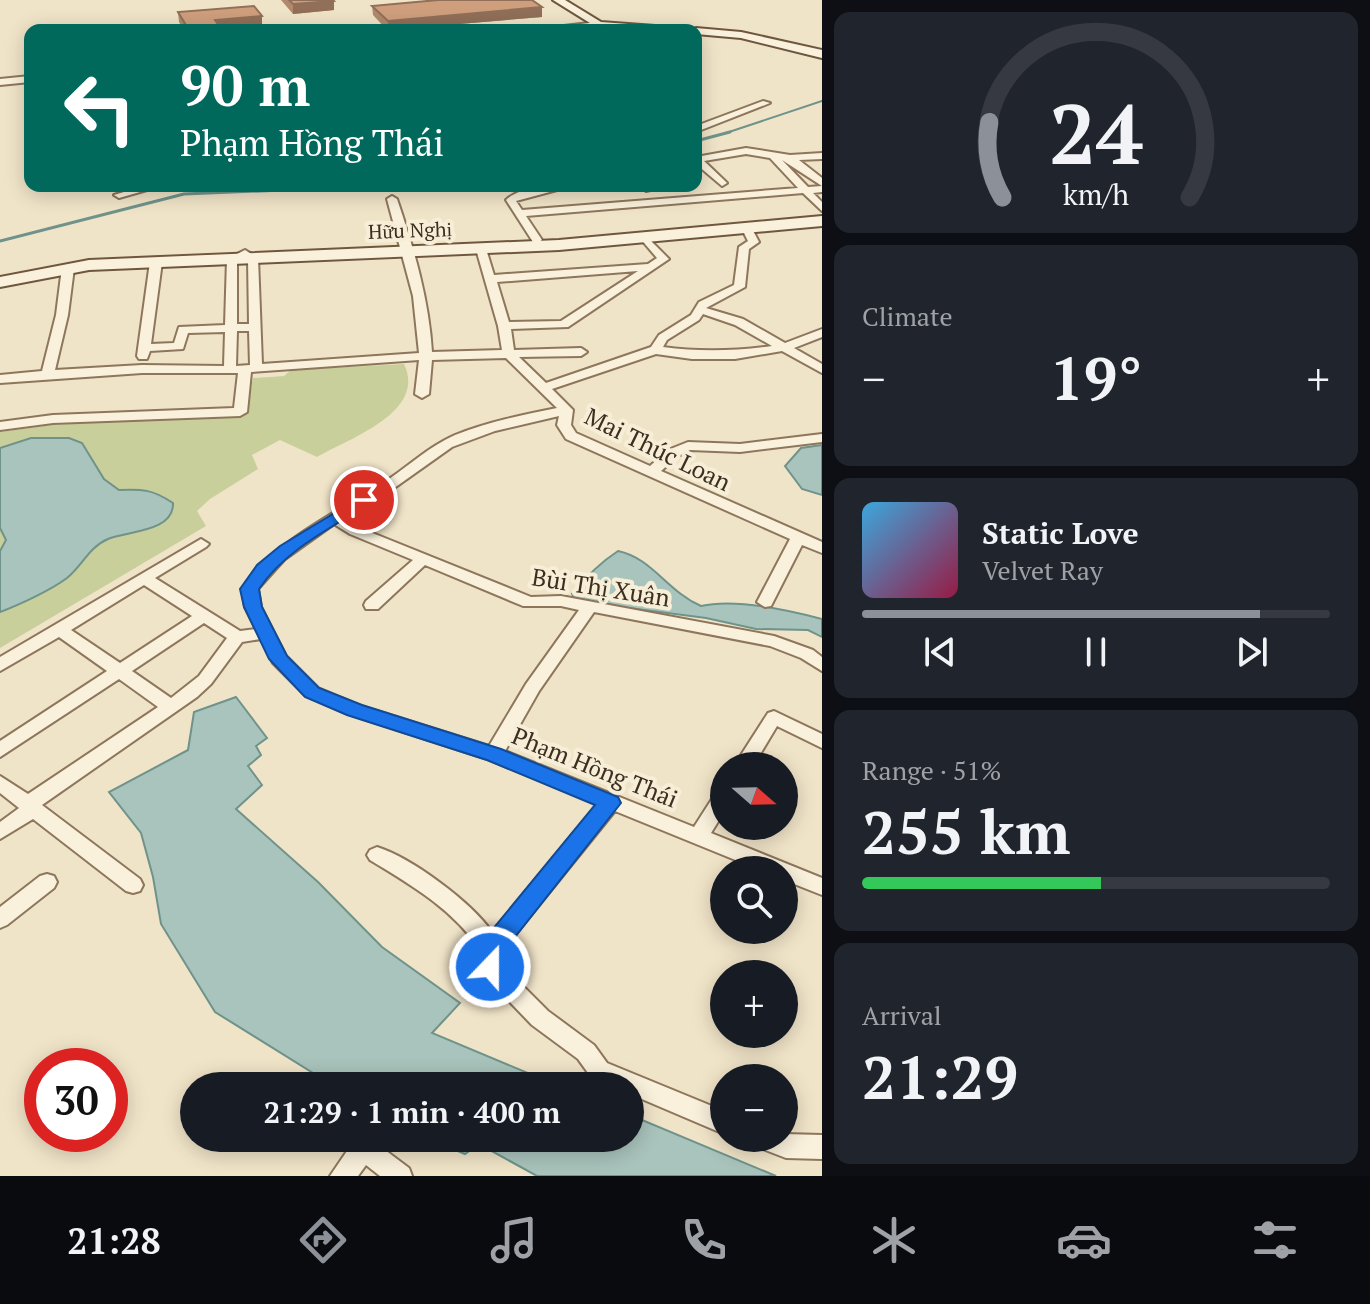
<!DOCTYPE html>
<html lang="en">
<head>
<meta charset="utf-8">
<style>
	body { margin:0; font-family:"PT Serif",serif; background:#20242c; color:#f1f3f6; height:100vh; display:flex; flex-direction:column; font-size:30px; white-space:nowrap }
	* { box-sizing:border-box; margin:0 }
	p { font-size:26px; color:#9ea1a6 }
	.icon { flex:none; width:44px; height:44px; fill:none; stroke:currentColor; stroke-width:2; stroke-linecap:round; stroke-linejoin:round }
	.map { position:relative; flex:1; overflow:hidden }
	.side { display:flex; flex-direction:column; gap:12px; padding:12px; background:#0d0f14; width:548px }
	.side>* { flex:none }
	.top-card { position:absolute; left:24px; top:24px; width:678px; height:168px; border-radius:16px; box-shadow:0 4px 20px #0003; background:#00695c; color:#fff; overflow:hidden }
	.needle { width:52px; rotate:110deg }
	.buttons { position:absolute; left:710px; top:752px; display:grid; gap:16px }
	.buttons a { display:grid; place-items:center; width:88px; height:88px; border-radius:50%; background:#171b24; box-shadow:0 4px 20px #0003; font-size:40px }
	.speed { position:absolute; left:24px; top:1048px; display:flex; gap:16px; font-size:40px; font-weight:700; text-align:center }
	.speed>* { display:grid; place-content:center; width:104px; height:104px; border-radius:50%; background:#171b24; box-shadow:0 4px 20px #0003; line-height:1 }
	.speed .limit { border:12px solid #d22; background:#fff; color:#111 }
	.pin { position:absolute; display:grid; place-items:center; width:68px; height:68px; color:#fff; margin:-34px; border:4px solid #fff; border-radius:50%; box-shadow:0 2px 8px #0007 }
	.me { position:absolute; width:88px; margin:-44px; rotate:22deg; stroke-linejoin:round; filter:drop-shadow(0 0 6px #0008) }
	.turn { display:flex; align-items:center; gap:28px; height:168px; padding:0 24px; font-size:36px }
	.turn .icon { width:104px; height:104px; stroke-width:2.5 }
	.turn b { display:block; font-size:56px; line-height:68px }
	.big { font-size:60px; font-weight:700; line-height:1.1 }
	.side .widget { flex:1; display:flex; flex-direction:column; justify-content:center; gap:12px; min-width:0; padding:0 28px; border-radius:16px; background:#20242c }
	.side .dial { align-items:center; gap:0 }
	.dial svg { height:208px; overflow:visible; fill:none; stroke:#363941; stroke-width:7; stroke-linecap:round; text-anchor:middle }
	.dial text { fill:#f1f3f6; stroke:none }
	.song { display:flex; align-items:center; gap:24px }
	.cover { width:96px; height:96px; border-radius:12px; background:linear-gradient(135deg,hsl(200 70% 55%),hsl(340 70% 35%)) }
	.played { height:8px; border-radius:4px; background:linear-gradient(90deg,#8c9099 85%,#363941 85%) }
	.keys { display:flex; justify-content:space-around; direction:ltr }
	.heat { display:flex; justify-content:space-between; align-items:center; font-size:44px; direction:ltr }
	.charge { height:12px; border-radius:6px; background:linear-gradient(90deg,#34c759 51%,#363941 0) }
	.trip { position:absolute; left:180px; top:1072px; width:464px; height:80px; border-radius:40px; background:#171b24; box-shadow:0 4px 20px #0003; font-weight:700; line-height:80px; text-align:center }
	.tab-bar { display:flex; height:128px; justify-content:space-around; align-items:center; background:#090b0e; color:#9ea1a6 }
	.tab-bar .icon { width:56px; height:56px }
	.tab-bar .selected { color:#8c9099 }
	.tab-bar b { font-size:36px; color:#f1f3f6 }
	main { display:flex; flex:1; min-height:0 }
	.map>svg:first-child { display:block }
	.green { fill:#c9cf9b }
	.water { fill:#a9c4bc; stroke:#6f938a; stroke-width:2 }
	.lines { fill:none; stroke-linecap:round; stroke-linejoin:round }
	.stream-far1 { stroke:#6f938a; stroke-width:2 }
	.stream { stroke:#6f938a; stroke-width:3 }
	.minor-casing { stroke:#8d765c; stroke-width:4 }
	.tertiary-casing { stroke:#8d765c; stroke-width:4 }
	.secondary-casing { stroke:#6f573f; stroke-width:4 }
	.minor { fill:#faf1dc; fill-rule:evenodd }
	.tertiary { fill:#faf1dc; fill-rule:evenodd }
	.secondary { fill:#faf1dc; fill-rule:evenodd }
	.wall { fill:#b2896c }
	.shaded-wall { fill:#916f58 }
	.building { fill:#cf9f7d; stroke:#916f58; stroke-width:2 }
	.route { fill:#1a73e8; stroke:#114b97; stroke-width:2 }
	.labels { text-anchor:middle; dominant-baseline:central; stroke-width:8; stroke-linejoin:round; paint-order:stroke }
	.far-street-label { font-size:20px; fill:#3d2e20; stroke:#f7eed8 }
	.street-label { font-size:24px; fill:#3d2e20; stroke:#f7eed8 }
</style>
</head>
<body>
<main>
<div class="map">
<svg width="822" height="1176" viewBox="0 0 822 1176">
	<rect width="100%" height="100%" fill="#f0e4c8"/>
	<path class="green" d="M404,364C427,412 350,438 317,457L280,440L252,455L258,469L210,499L197,511L206,526L0,648V432L50,425L245,415L253,378L284,376L291,370Z"/>
	<path class="water" d="M31,438H69L82,443L104,479L119,490C142,489 152,489 173,503C174,532 128,531 108,539C89,547 82,566 67,578C51,590 19,605 0,612V551L6,540L0,528V448Z
		M822,445V495L802,489L785,466L801,448Z
		M618,551C652,558 667,591 701,606C735,598 788,610 822,619V637L808,630L756,629L706,618L621,607L574,598L572,594C585,578 601,562 618,551Z
		M236,697L267,738L256,746L261,755L248,766L262,785L236,809L318,882L382,947L460,1003L432,1033L559,1086H334L215,1012L161,924L153,877L141,833L109,792L188,750L194,712Z
		M630,1115L776,1176H537L479,1144L465,1154L427,1138H630Z"/>
	<g class="lines">
		<path class="stream-far1" d="M723,134L822,101"/>
		<path class="stream" d="M696,141L730,132
			M0,241L184,194L381,186"/>
		<g class="minor-casing">
			<path id="minor" d="M763,101L770,103L696,132V126Z
				M746,148L790,155L822,153V159L799,160L822,178V186L782,160L808,187L822,186V192L813,193L822,202V211L803,193L526,216L542,240L537,243L533,242L506,200C520,186 553,186 572,186L516,201L522,210L798,188L770,158L746,154L704,161L725,181L727,183L722,186L696,164V157Z
				M144,186H161L119,198L114,195Z
				M643,186H653L655,189L646,191Z
				M392,196L397,199C414,249 429,300 432,352L502,350L498,326L476,249L477,247L486,249L494,275L648,264L657,258L639,237L644,234L669,259L568,327L511,329L514,350L581,348L587,352L581,356L519,357L546,383L651,347L659,335L691,315L699,302L734,285L739,247L748,241L741,227L746,224L750,225L759,242L749,249L745,287L706,308L743,319L785,343L822,329V337L794,348L822,364V373L782,351L735,359H692L656,354L552,389L573,410L571,425L576,433L650,466L668,450L688,442L740,444L822,434V442L740,452L690,450L678,456L661,471L822,542V553L802,545L771,606L765,607L757,602L790,539L566,439L557,425L559,416L495,431L452,447L397,486L344,518L360,528L531,597L561,596L774,636L813,650L822,657V671L801,658L770,646L594,612L539,691L505,751L694,827L717,791L724,789V812L711,833L822,878V895L784,880V870H760L615,811L502,951L501,964L548,1011L594,1045L607,1063L724,1111V1134L630,1094V1086H611L591,1077L578,1059L532,1025L482,973L479,967L480,950C453,909 411,885 370,860L367,855L370,850L377,847C412,858 471,902 492,932L598,804L487,759L349,714L306,696L273,663L261,639L242,642L211,684L197,697L42,805L140,879L143,885L140,891L133,893L126,891L33,819L0,839V822L19,808L0,793V776L28,794L158,707L119,679L0,757V741L107,671L59,637L0,671V657L201,539L209,544L206,547L155,578L240,631L256,629L245,607L242,589C279,537 337,513 389,479C411,464 430,446 455,435C488,422 522,415 557,408L506,358L432,360L429,394L422,398L415,394L419,360L251,372L247,412L240,416L53,423L0,430V422L53,415L234,408L238,373H142L0,383V375L42,371L56,315L62,268L68,265L74,268L68,315L55,370L142,365L224,366L225,332L188,333L183,349L150,351L147,359H139L137,356L150,262L156,259L162,262L151,344L174,343L179,327L225,325L227,259L245,250L258,258L262,364L419,353L413,296L387,199ZM244,257L248,259L249,324H237V261ZM638,271L561,321L509,322L497,282ZM703,314L735,325L772,346C735,351 700,352 663,347L667,340L699,320ZM237,331H249L250,365L236,366ZM334,524L350,534L413,560L366,601L364,605L366,609H378L425,565L523,606H561L579,610L526,684L489,746L361,706L318,688L286,656L261,607L258,589L285,559ZM144,585L192,616L120,663L71,630ZM204,623L227,638L199,676L171,698L132,671Z
				M774,711L822,734V748L777,726L753,766H734L768,713Z
				M47,874L54,876L57,882L54,888L7,925L0,928V907L40,876Z
				M784,1134L822,1135V1159L786,1158L755,1146L752,1138H784Z
				M337,1138H369L409,1168L412,1176H380L366,1165L358,1176H330L347,1151L340,1146Z"/>
		</g>
		<g class="tertiary-casing">
			<path id="tertiary" d="M598,22L601,27L550,30L555,27Z
				M30,76V82L0,85V79Z"/>
		</g>
		<g class="secondary-casing">
			<path id="secondary" d="M553,0H565L601,22L669,27L675,30L598,28Z
				M696,28L741,32L822,50V58L741,38L696,34V30H691Z
				M822,216V226L559,250L89,270L0,287V277L89,260L559,240Z"/>
		</g>
		<use href="#minor" class="minor"/>
		<use href="#tertiary" class="tertiary"/>
		<use href="#secondary" class="secondary"/>
	</g>
	<path class="wall" d="M281,0H333L334,10L293,14Z
		M372,6L542,7V17L387,30L373,15Z
		M178,12L262,26L222,30H184L179,22Z"/>
	<path class="shaded-wall" d="M334,1V10L293,14V4Z
		M542,7V17L388,30V21Z
		M262,16V26L216,30L215,20Z"/>
	<path class="building" d="M289,0H333L334,1L293,4Z
		M438,0H532L542,7L388,21L372,6Z
		M254,6L262,16L215,20L222,30H189L178,12Z"/>
	<path class="route" d="M364,495L369,496L372,500L369,504C331,528 285,550 259,589L262,607L287,656L319,688L362,705L501,749L618,797L621,803L504,951L499,974L490,977L482,974L478,967L483,941L595,805L487,760L347,715L305,697L269,659L244,607L240,589L257,565L280,546Z"/>
	<g class="labels">
		<g class="far-street-label">
			<text transform="translate(410 230) rotate(-2)">Hữu Nghị</text>
		</g>
		<g class="street-label">
			<text transform="translate(658 449) rotate(26)">Mai Thúc Loan</text>
			<text transform="translate(601 587) rotate(9)">Bùi Thị Xuân</text>
			<text transform="translate(595 767) rotate(22)">Phạm Hồng Thái</text>
		</g>
	</g>
</svg>
<div class="buttons">
<a><svg class="needle" viewBox="-14 -14 28 28"><path d="M0-13l5 13h-10z" fill="#e53935"/><path d="M0 13l5-13h-10z" fill="#9ea1a6"/></svg></a>
<a><svg class="icon" aria-label="search" viewBox="0 0 24 24"><circle cx="10" cy="10" r="6"/><path d="M15 15l6 6"/></svg></a>
<a>+</a>
<a>−</a>
</div>
<div class="speed"><div class="limit">30</div></div>
<div class="pin" style="left:364px;top:500px;background:#d93025"><svg class="icon" aria-label="arrive" viewBox="0 0 24 24"><path d="M6 21V4h12l-3 4 3 4H6"/></svg></div>
<svg class="me" style="left:490px;top:967px" viewBox="-20 -20 40 40"><circle r="17" fill="#1a73e8" stroke="#fff" stroke-width="3"/><path d="M0-11L8 9 0 5-8 9z" fill="#fff"/></svg>
<div class="trip">21:29 · 1 min · 400 m</div>
<div class="top-card">
<div class="turn"><svg class="icon" aria-label="left" viewBox="0 0 24 24"><path d="M17 20v-9H6M10 6l-5 5 5 5"/></svg><div><b>90 m</b>Phạm Hồng Thái</div></div>
</div>
</div>
<section class="side">
<div class="widget dial"><svg viewBox="0 0 100 80">
<path d="M14 69A42 42 0 1 1 86 69"/>
<path d="M14 69A42 42 0 0 1 9 40" stroke="#8c9099"/>
<text x="50" y="56" font-size="32" font-weight="700">24</text>
<text x="50" y="72" font-size="11">km/h</text>
</svg></div>
<div class="widget"><p>Climate</p>
<div class="heat"><a>−</a><b class="big">19°</b><a>+</a></div>
</div>
<div class="widget">
<div class="song"><i class="cover"></i><div><b>Static Love</b><p>Velvet Ray</p></div></div>
<div class="played"></div>
<div class="keys"><svg class="icon" aria-label="previous" viewBox="0 0 24 24"><path d="M18 5L8 12l10 7zM5 5v14"/></svg><svg class="icon" aria-label="pause" viewBox="0 0 24 24"><path d="M8 5v14M16 5v14"/></svg><svg class="icon" aria-label="next" viewBox="0 0 24 24"><path d="M6 5l10 7-10 7zM19 5v14"/></svg></div>
</div>
<div class="widget"><p>Range · 51%</p><b class="big">255 km</b><div class="charge"></div></div>
<div class="widget"><p>Arrival</p><b class="big">21:29</b></div>
</section>
</main>
<nav class="tab-bar">
<b>21:28</b>
<svg class="icon selected" aria-label="directions" viewBox="0 0 24 24"><path d="M12 3l9 9-9 9-9-9zM9 14v-3h6M13 9l2 2-2 2"/></svg>
<svg class="icon" aria-label="music" viewBox="0 0 24 24"><path d="M9 18V5l10-2v13"/><circle cx="6" cy="18" r="3"/><circle cx="16" cy="16" r="3"/></svg>
<svg class="icon" aria-label="phone" viewBox="0 0 24 24"><path d="M5 4h4l2 5-3 2q2 4 5 5l2-3 5 2v4C11 20 4 13 5 4z"/></svg>
<svg class="icon" aria-label="climate" viewBox="0 0 24 24"><path d="M12 3v18M4 7l16 10M4 17L20 7"/></svg>
<svg class="icon" aria-label="car" viewBox="0 0 24 24"><path d="M5 17H2v-5l4-1 3-4h7l3 4 3 1v5h-3M9 17h6M6 11h13"/><circle cx="7" cy="17" r="2"/><circle cx="17" cy="17" r="2"/></svg>
<svg class="icon" aria-label="filters" viewBox="0 0 24 24"><path d="M4 7h16M4 17h16"/><circle cx="9" cy="7" r="2"/><circle cx="15" cy="17" r="2"/></svg>
</nav>
</body>
</html>
